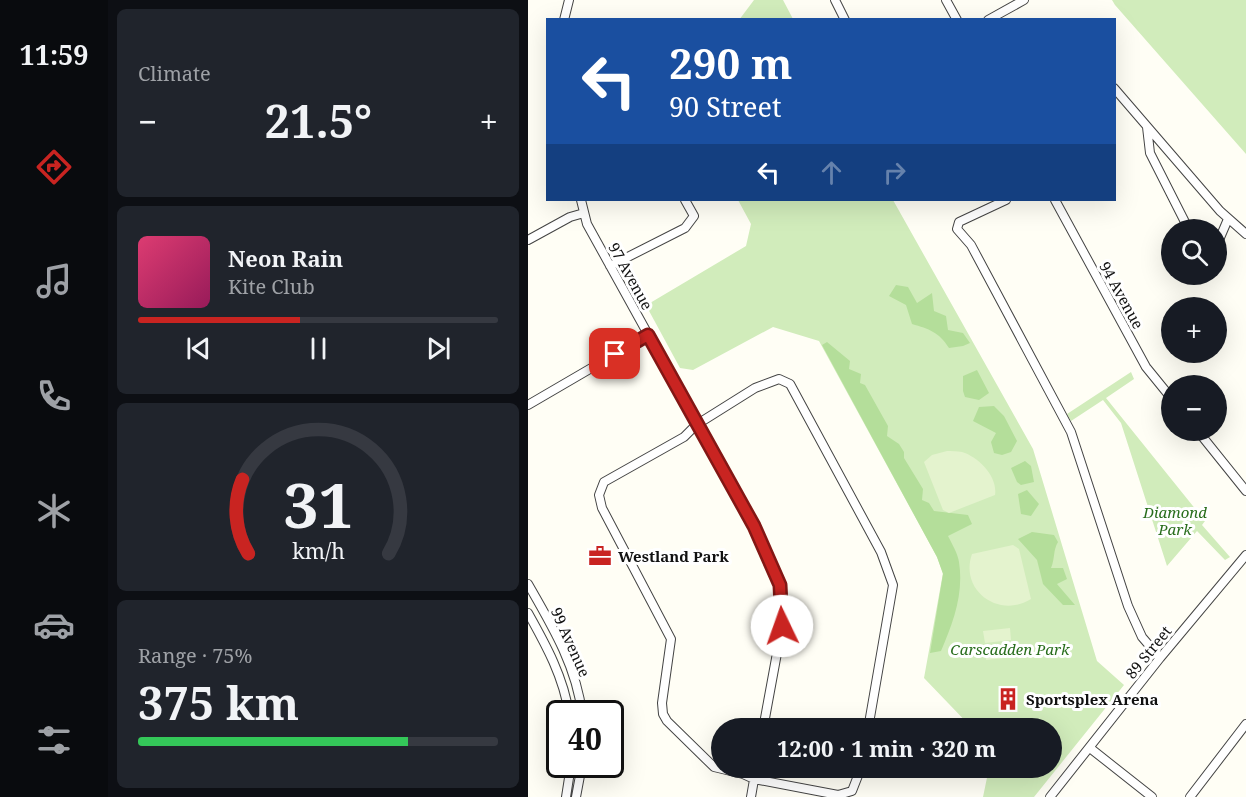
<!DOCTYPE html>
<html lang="en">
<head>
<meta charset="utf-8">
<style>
	body { margin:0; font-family:"Noto Serif",serif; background:#20242c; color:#f1f3f6; height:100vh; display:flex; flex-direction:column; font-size:22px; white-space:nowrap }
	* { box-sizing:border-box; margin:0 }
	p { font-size:20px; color:#9ea1a6 }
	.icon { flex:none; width:33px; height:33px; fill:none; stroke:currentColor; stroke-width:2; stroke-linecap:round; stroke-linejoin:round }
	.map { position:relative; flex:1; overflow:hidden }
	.side { display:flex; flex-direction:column; gap:9px; padding:9px; background:#0d0f14; width:420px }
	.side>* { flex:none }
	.hud { position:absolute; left:18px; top:18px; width:570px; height:183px; border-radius:0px; box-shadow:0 6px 24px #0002; background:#1a4fa0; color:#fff; overflow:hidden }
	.tools { position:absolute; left:633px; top:219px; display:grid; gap:12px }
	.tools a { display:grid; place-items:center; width:66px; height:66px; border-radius:50%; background:#171b24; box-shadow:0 6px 24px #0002; font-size:30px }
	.speed { position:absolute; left:18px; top:700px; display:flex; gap:12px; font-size:30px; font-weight:700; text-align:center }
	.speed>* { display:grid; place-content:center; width:78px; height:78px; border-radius:50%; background:#171b24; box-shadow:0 6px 24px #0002; line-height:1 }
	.speed .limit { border:3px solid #111; border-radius:9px; background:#fff; color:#111 }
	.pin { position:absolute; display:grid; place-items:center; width:51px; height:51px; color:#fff; margin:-26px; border-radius:12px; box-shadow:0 3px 9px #0006 }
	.me { position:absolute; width:66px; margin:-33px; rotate:357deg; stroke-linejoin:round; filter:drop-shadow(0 0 4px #0008) }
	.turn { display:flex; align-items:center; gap:21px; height:126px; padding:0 24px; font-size:27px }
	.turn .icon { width:78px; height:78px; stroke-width:2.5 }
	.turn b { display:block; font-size:42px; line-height:51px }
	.lanes { display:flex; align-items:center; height:57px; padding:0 24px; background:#0003; justify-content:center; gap:30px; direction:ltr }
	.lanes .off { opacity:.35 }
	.big { font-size:45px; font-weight:700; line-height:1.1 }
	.side .tile { flex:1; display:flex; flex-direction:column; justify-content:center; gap:9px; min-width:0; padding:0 21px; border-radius:9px; background:#20242c }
	.side .dial { align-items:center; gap:0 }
	.dial svg { height:156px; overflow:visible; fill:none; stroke:#363941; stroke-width:7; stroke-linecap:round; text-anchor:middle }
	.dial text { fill:#f1f3f6; stroke:none }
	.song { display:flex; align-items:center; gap:18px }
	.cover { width:72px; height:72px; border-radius:9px; background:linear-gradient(135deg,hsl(340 70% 55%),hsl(330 70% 35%)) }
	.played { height:6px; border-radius:3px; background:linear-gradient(90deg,#c92421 45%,#363941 45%) }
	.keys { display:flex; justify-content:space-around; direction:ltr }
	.heat { display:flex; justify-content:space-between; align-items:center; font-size:33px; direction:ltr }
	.charge { height:9px; border-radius:4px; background:linear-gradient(90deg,#34c759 75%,#363941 0) }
	.trip { position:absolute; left:183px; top:718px; width:351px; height:60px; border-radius:30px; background:#171b24; box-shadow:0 6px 24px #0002; font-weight:700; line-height:60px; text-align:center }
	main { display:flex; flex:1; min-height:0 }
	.tabs { display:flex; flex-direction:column; width:108px; justify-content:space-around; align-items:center; background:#090b0e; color:#9ea1a6 }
	.tabs .icon { width:42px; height:42px }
	.tabs .current { color:#c92421 }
	.tabs b { font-size:27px; color:#f1f3f6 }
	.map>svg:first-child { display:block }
	.green { fill:#d1ecbb }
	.forest { fill:#b4de9a }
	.pitch { fill:#e4f3ce }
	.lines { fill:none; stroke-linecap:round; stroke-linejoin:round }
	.minor-casing { stroke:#444; stroke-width:10 }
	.minor { stroke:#fff; stroke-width:8 }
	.route-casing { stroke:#831715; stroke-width:15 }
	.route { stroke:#c92421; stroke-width:10 }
	.labels { text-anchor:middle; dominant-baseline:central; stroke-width:6; stroke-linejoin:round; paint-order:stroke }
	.street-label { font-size:15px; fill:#111; stroke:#fff }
	.park-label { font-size:15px; font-style:italic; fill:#286d1c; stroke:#fff }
	.poi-label { font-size:15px; font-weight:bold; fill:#111; stroke:#fff; text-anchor:start }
</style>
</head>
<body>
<main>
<nav class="tabs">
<b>11:59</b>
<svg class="icon current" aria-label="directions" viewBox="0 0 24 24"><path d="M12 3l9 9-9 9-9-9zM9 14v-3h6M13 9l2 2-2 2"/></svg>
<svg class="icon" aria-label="music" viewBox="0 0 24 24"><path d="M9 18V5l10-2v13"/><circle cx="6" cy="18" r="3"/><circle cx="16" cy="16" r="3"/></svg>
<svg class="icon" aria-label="phone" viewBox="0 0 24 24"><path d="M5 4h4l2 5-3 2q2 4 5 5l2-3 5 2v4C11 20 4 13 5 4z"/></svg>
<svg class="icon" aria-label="climate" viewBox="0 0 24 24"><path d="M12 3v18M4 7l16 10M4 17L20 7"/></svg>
<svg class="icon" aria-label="car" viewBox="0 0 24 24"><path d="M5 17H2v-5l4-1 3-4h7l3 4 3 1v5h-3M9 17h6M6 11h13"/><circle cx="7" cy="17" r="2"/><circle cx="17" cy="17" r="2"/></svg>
<svg class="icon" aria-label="filters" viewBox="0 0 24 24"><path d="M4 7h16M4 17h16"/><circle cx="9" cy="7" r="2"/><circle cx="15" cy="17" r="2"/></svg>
</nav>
<section class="side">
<div class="tile"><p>Climate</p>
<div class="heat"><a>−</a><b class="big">21.5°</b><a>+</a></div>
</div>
<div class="tile">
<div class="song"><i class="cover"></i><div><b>Neon Rain</b><p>Kite Club</p></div></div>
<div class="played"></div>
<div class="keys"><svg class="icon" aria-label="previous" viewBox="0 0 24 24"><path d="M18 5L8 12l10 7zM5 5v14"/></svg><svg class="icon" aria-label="pause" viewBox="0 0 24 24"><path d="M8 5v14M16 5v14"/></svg><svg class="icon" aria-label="next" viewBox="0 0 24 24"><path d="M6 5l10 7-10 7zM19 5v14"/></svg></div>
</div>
<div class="tile dial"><svg viewBox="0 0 100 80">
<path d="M14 69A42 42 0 1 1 86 69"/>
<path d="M14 69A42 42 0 0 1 11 31" stroke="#c92421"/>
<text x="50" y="56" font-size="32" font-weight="700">31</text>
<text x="50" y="72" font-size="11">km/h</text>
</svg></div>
<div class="tile"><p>Range · 75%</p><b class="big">375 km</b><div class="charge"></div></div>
</section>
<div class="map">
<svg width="718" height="797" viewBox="0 0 718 797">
	<rect width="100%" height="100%" fill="#fffef5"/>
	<path class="green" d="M226,0H255L265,19L211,20Z
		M584,0H718V154L587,5Z
		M210,200H365L505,449L569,661L596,685L506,797H455L461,768H524V729H445L396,678L415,573L409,557L291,341L245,327L165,370L152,368L120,309L122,303L218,246L223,224Z
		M603,372L606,379L578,398L677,521L674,525L702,557L697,560L669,531L639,566L593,423L575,400L543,421L539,414Z"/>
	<path class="forest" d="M368,285L380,287L389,303L404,293L406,311L418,316L420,330L435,333L442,343L435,346L421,348C411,332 401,329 384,324L378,305L361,296Z
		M299,342L322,361L321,369L333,374L332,383L337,385L360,426L359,436L371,444L376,452V458L395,489L394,500L401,503L406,511L440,515L444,524L420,536C424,544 430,554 431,562C436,594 425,623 413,651L402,653L415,574L409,557L294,345Z
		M449,370L461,393L451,400L437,397L435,391V376Z
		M466,406L476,416L489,441L483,452L474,455L466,453L463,442L468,433L445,421L451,407Z
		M497,461L503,466L506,482L493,485L489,482L483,468Z
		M499,490L511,504L503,516L493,514L490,494Z
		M504,532L526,535L530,542C525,550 527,559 523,568H535L539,579L529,584L547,605H535L515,584L509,560L490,539Z"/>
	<path class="pitch" d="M419,451C423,451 429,451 434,452C451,457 470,477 467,495L421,513L415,510L396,462L404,455Z
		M485,545L491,549L503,599C472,619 431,591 444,554Z
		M482,628L483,640L457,643L455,631Z
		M483,645L485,657L458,660L457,648Z"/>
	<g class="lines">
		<g class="minor-casing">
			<path id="minor" d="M307,0L317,20
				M418,0L429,20
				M36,20L41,0
				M460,20L496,0
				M586,88L692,211L718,234
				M619,127L622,153L661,230
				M53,200L59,224L226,526L252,585L254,626L235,729
				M478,200L431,222L429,229L443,245L543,432L600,606L614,637L632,658
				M527,200L618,367L644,399
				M0,240L42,217L56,213
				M688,247L700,219
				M82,266L157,228L166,216L157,200
				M0,405L120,335
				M669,430L718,491
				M0,584C23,624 49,667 54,714
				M0,613C18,645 36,678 41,714
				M562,748L624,797
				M333,768L324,791L310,795L226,779L215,774L186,767L139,721L135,714L134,703L143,639L74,508L71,495L76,482L156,437L168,425L227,388L251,379L262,384L353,552L365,585L340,729
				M38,797L43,765
				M48,797L54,765
				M223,797L228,768
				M522,797L632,658L718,555
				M662,797L718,724"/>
		</g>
		<use href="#minor" class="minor"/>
	</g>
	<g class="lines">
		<g class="route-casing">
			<path id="route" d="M87,354L120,335L226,526L252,585L254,626"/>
		</g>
		<use href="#route" class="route"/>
	</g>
	<defs>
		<g id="office-bare" transform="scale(1.8)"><path d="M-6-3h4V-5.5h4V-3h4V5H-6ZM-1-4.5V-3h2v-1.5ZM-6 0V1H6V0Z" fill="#c92421" stroke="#fff" stroke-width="2.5" paint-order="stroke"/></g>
		<g id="building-bare" transform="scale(1.8)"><path d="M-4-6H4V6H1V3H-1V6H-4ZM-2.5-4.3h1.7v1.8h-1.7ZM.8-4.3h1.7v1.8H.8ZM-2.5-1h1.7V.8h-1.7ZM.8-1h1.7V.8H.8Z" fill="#c92421" stroke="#fff" stroke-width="2.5" paint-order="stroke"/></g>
	</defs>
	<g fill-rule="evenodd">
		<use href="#office-bare" x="72" y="556"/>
		<use href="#building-bare" x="480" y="699"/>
	</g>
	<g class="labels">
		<g class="street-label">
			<text transform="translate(103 276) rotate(61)">97 Avenue</text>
			<text transform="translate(594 295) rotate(61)">94 Avenue</text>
			<text transform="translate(43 642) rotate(66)">99 Avenue</text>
			<text transform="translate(620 652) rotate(-51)">89 Street</text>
		</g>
		<g class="park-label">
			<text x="647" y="512">Diamond<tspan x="647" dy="17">Park</tspan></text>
			<text x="482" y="649">Carscadden Park</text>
		</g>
		<g class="poi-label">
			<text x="90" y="556">Westland Park</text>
			<text x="498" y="699">Sportsplex Arena</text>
		</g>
	</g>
</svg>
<div class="tools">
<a><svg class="icon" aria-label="search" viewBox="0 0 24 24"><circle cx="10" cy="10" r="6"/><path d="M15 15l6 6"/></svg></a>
<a>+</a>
<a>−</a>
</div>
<div class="speed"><div class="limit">40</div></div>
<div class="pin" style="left:87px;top:354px;background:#d93025"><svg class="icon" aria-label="arrive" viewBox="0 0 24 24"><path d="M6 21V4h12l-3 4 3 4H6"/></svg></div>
<svg class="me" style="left:254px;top:626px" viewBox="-20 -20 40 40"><circle r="19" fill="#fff"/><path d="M0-13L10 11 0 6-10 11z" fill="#c92421"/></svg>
<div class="trip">12:00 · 1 min · 320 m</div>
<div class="hud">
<div class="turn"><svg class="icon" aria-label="left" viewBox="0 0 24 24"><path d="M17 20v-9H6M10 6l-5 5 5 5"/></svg><div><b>290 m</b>90 Street</div></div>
<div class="lanes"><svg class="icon" aria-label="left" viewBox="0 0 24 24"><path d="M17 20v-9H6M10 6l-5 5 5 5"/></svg><svg class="icon off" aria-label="ahead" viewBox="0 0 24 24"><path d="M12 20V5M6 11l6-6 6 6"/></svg><svg class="icon off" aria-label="right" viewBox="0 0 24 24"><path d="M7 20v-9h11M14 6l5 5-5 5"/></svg></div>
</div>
</div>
</main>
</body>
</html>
